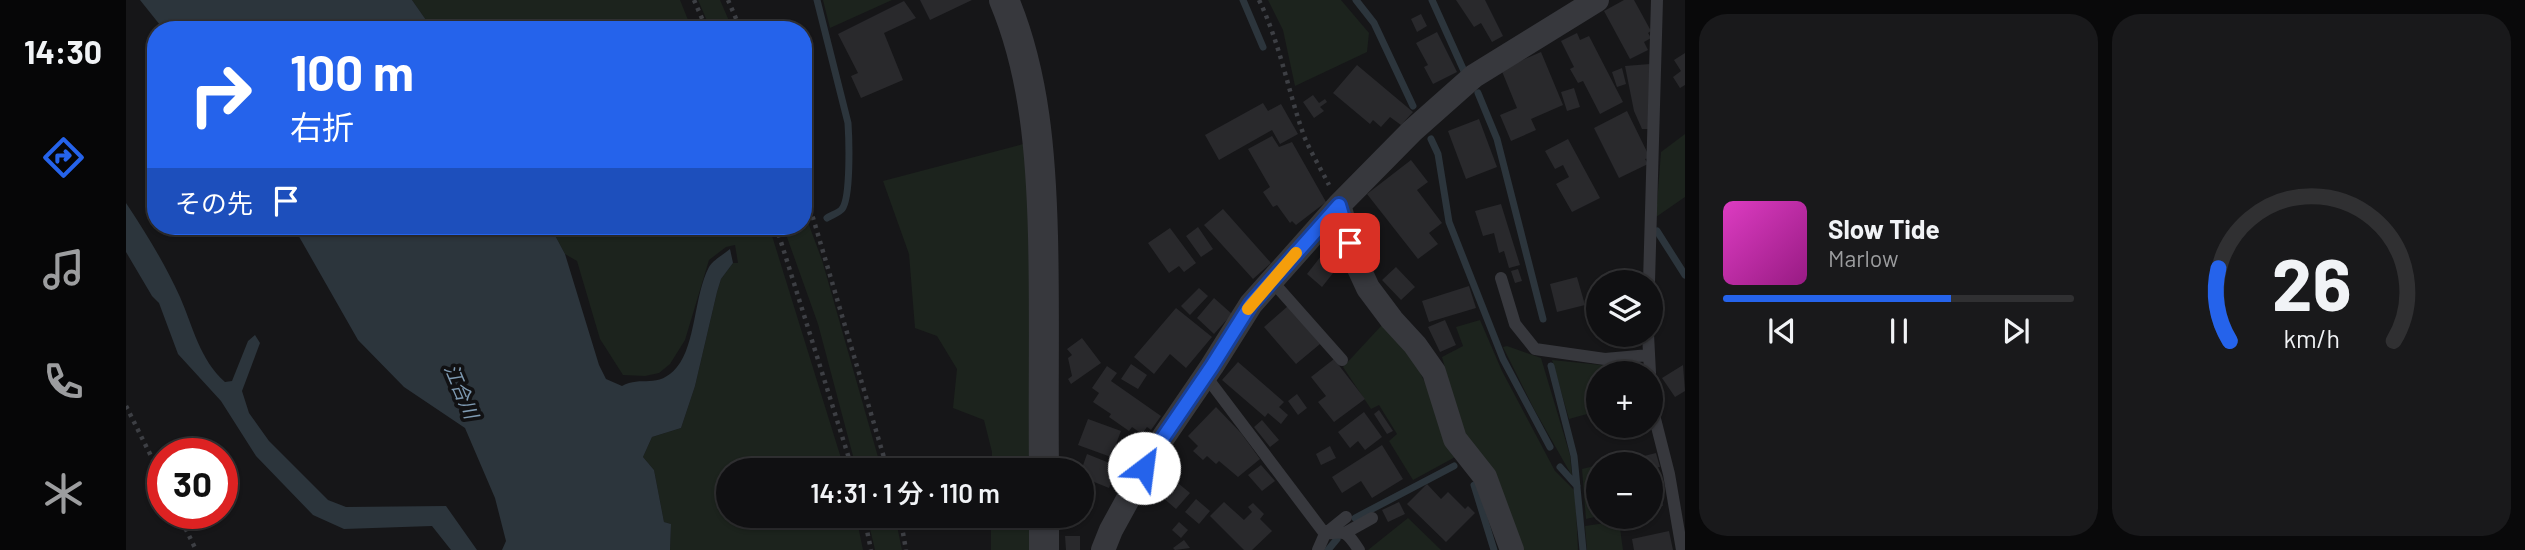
<!DOCTYPE html>
<html lang="ja">
<head>
<meta charset="utf-8">
<style>
	body { margin:0; font-family:Barlow,"Noto Sans JP",sans-serif; background:#19191b; color:#f1f3f6; height:100vh; display:flex; flex-direction:column; font-size:26px; white-space:nowrap }
	* { box-sizing:border-box; margin:0 }
	p { font-size:23px; color:#9c9d9f }
	.icon { flex:none; width:38px; height:38px; fill:none; stroke:currentColor; stroke-width:2; stroke-linecap:round; stroke-linejoin:round }
	.map { position:relative; flex:1; overflow:hidden }
	.side { display:flex; flex-direction:column; gap:14px; padding:14px; background:#09090a; width:840px }
	.side>* { flex:none }
	.banner { position:absolute; left:21px; top:21px; width:665px; height:214px; border-radius:28px; box-shadow:0 2px 5px #0004,0 0 0 2px #303032; background:#2563eb; color:#fff; overflow:hidden }
	.buttons { position:absolute; left:1460px; top:270px; display:grid; gap:14px }
	.buttons a { display:grid; place-items:center; width:77px; height:77px; border-radius:50%; background:#101012; box-shadow:0 2px 5px #0004,0 0 0 2px #303032; font-size:35px }
	.speed { position:absolute; left:21px; top:438px; display:flex; gap:14px; font-size:35px; font-weight:700; text-align:center }
	.speed>* { display:grid; place-content:center; width:91px; height:91px; border-radius:50%; background:#101012; box-shadow:0 2px 5px #0004,0 0 0 2px #303032; line-height:1 }
	.speed .limit { border:10px solid #d22; background:#fff; color:#111 }
	.pin { position:absolute; display:grid; place-items:center; width:60px; height:60px; color:#fff; margin:-30px; border-radius:14px; box-shadow:0 4px 10px #0006 }
	.me { position:absolute; width:77px; margin:-38px; rotate:30deg; stroke-linejoin:round; filter:drop-shadow(0 0 5px #0008) }
	.turn { display:flex; align-items:center; gap:24px; height:147px; padding:0 28px; font-size:32px }
	.turn .icon { width:91px; height:91px; stroke-width:2.5 }
	.turn b { display:block; font-size:49px; line-height:60px }
	.then { display:flex; align-items:center; height:66px; padding:0 28px; background:#0003; gap:14px; font-size:26px }
	.side .card { flex:1; display:flex; flex-direction:column; justify-content:center; gap:10px; min-width:0; padding:0 24px; border-radius:28px; background:#19191b }
	.side .dial { align-items:center; gap:0 }
	.dial svg { height:182px; overflow:visible; fill:none; stroke:#303032; stroke-width:7; stroke-linecap:round; text-anchor:middle }
	.dial text { fill:#f1f3f6; stroke:none }
	.song { display:flex; align-items:center; gap:21px }
	.cover { width:84px; height:84px; border-radius:10px; background:linear-gradient(135deg,hsl(310 70% 55%),hsl(310 70% 35%)) }
	.played { height:7px; border-radius:4px; background:linear-gradient(90deg,#2563eb 65%,#303032 65%) }
	.keys { display:flex; justify-content:space-around; direction:ltr }
	.side .tiles { flex:1; display:grid; gap:14px; grid-template-columns:repeat(2,1fr) }
	.trip { position:absolute; left:590px; top:458px; width:378px; height:70px; border-radius:35px; background:#101012; box-shadow:0 2px 5px #0004,0 0 0 2px #303032; font-weight:600; line-height:70px; text-align:center }
	main { display:flex; flex:1; min-height:0 }
	.menu { display:flex; flex-direction:column; width:126px; justify-content:space-around; align-items:center; background:#060607; color:#9c9d9f }
	.menu .icon { width:49px; height:49px }
	.menu .current { color:#2563eb }
	.menu b { font-size:32px; color:#f1f3f6 }
	.map>svg:first-child { display:block }
	.green { fill:#1c231d }
	.water { fill:#2c353c }
	.lines { fill:none; stroke-linecap:round; stroke-linejoin:round }
	.stream { stroke:#2c353c; stroke-width:7 }
	.building { fill:#29292c }
	.path { stroke:#3d3f44; stroke-width:4.5; stroke-dasharray:3.5 5; stroke-linecap:butt }
	.service { stroke:#37383d; stroke-width:12 }
	.minor { stroke:#37383d; stroke-width:24 }
	.tertiary { stroke:#37383d; stroke-width:30 }
	.route-casing { stroke:#184099; stroke-width:18 }
	.route { stroke:#2563eb; stroke-width:12 }
	.slow { stroke:#f59e0b; stroke-width:12 }
	.labels { text-anchor:middle; dominant-baseline:central; stroke-width:7; stroke-linejoin:round; paint-order:stroke }
	.water-label { font-size:19px; font-style:italic; fill:#7f9bb3; stroke:#111113 }
</style>
</head>
<body>
<main>
<nav class="menu">
<b>14:30</b>
<svg class="icon current" aria-label="directions" viewBox="0 0 24 24"><path d="M12 3l9 9-9 9-9-9zM9 14v-3h6M13 9l2 2-2 2"/></svg>
<svg class="icon" aria-label="music" viewBox="0 0 24 24"><path d="M9 18V5l10-2v13"/><circle cx="6" cy="18" r="3"/><circle cx="16" cy="16" r="3"/></svg>
<svg class="icon" aria-label="phone" viewBox="0 0 24 24"><path d="M5 4h4l2 5-3 2q2 4 5 5l2-3 5 2v4C11 20 4 13 5 4z"/></svg>
<svg class="icon" aria-label="climate" viewBox="0 0 24 24"><path d="M12 3v18M4 7l16 10M4 17L20 7"/></svg>
</nav>
<div class="map">
<svg width="1559" height="550" viewBox="0 0 1559 550">
	<rect width="100%" height="100%" fill="#161618"/>
	<path class="green" d="M286,0H554L566,30H307Z
		M572,0H594L607,30H585Z
		M697,0H766L704,28Z
		M1142,0H1215L1243,33L1241,52L1169,86L1157,30Z
		M1559,134V197L1530,217L1535,152Z
		M901,143L905,199L903,303L905,471H866V452L858,420L827,408L831,369L811,336L789,328L783,254L757,181Z
		M677,209L696,260L756,471H731L692,324L657,226H677Z
		M424,226H643L719,471H602V516H730L737,550H544L545,524L538,522L528,470L517,457L526,437L555,428L569,386L591,292L595,279L607,263H612L609,245L600,247L583,260L559,340L544,364L533,373L519,376L497,375L474,339L451,261L439,254Z
		M1354,320L1376,371L1420,454L1429,471L1449,491L1452,550H1398L1339,441L1316,357L1337,346L1330,327Z
		M1256,325L1287,359L1311,406L1331,456L1287,480L1263,441L1271,434L1253,405L1245,409L1217,367Z
		M1381,346L1415,358L1444,455L1446,476L1408,409L1377,347Z
		M1426,360L1485,366L1514,362L1515,373H1472V411L1443,419Z
		M1472,465L1473,516L1460,519L1456,469Z
		M741,516H769L776,550H749Z
		M865,516H904L903,550H865Z
		M1282,518L1315,550H1242Z
		M1493,521L1497,550H1461L1459,526Z"/>
	<path class="water" d="M14,0H286L307,30H38Z
		M0,203C20,233 39,264 54,297C67,327 74,360 99,382L106,381L122,341L129,335L134,343L116,391L123,413L143,441L202,500L220,507L320,506L351,550H325L306,526L218,529L187,515L130,456L95,401L52,354L33,303L26,296L0,252Z
		M167,226H424L439,254L473,365L480,379L496,386C515,375 532,390 551,367C570,344 568,295 583,267C587,260 597,255 604,249L607,263L595,279L591,292L569,386L555,428L526,437L517,457L528,470L538,522L545,524L544,550H376L380,541L369,498L339,428L278,387L232,340Z"/>
	<g class="lines">
		<path class="stream" d="M691,0L722,123C723,138 725,198 716,209C713,213 705,215 701,218
			M1117,0L1137,47
			M1230,0L1248,23L1287,106
			M1306,0L1338,71
			M1352,93L1371,139L1417,319
			M1305,139L1312,154L1323,222L1377,359L1424,447
			M1531,231L1559,275
			M1425,366L1448,456L1457,550
			M1434,467L1451,486
			M1348,485L1368,550
			M1229,518L1328,466
			M1202,550L1211,539"/>
	</g>
	<path class="building" d="M794,0H846L804,20Z
		M1330,0H1359L1377,36L1366,42L1355,23L1348,27Z
		M1498,0H1508L1525,31L1522,33L1525,38L1518,42L1522,50L1504,59L1478,11Z
		M778,1L790,18L758,33L777,80L735,98L725,76L732,73L712,34Z
		M1295,14L1301,26L1291,32L1285,19Z
		M1311,32L1331,72L1307,84L1298,67L1302,65L1290,43Z
		M1451,33L1454,40L1463,36L1497,102L1474,114L1457,81L1452,83L1444,69L1448,67L1435,41Z
		M1415,52L1437,105L1405,119L1410,130L1385,141L1374,115L1391,108L1375,69Z
		M1559,53V85L1554,88L1547,77L1555,71L1548,60Z
		M1524,64L1523,129H1516L1508,111L1499,66Z
		M1231,65L1287,112L1275,125L1264,117L1255,127L1247,120L1244,124L1207,93Z
		M1496,68L1500,84L1491,87L1486,72Z
		M1448,88L1454,107L1441,111L1435,92Z
		M1187,95L1193,103L1199,99L1201,102L1194,107L1198,111L1188,118L1177,102Z
		M1137,103L1142,111L1155,104L1172,134L1154,144L1146,130L1093,160L1079,135Z
		M1501,111L1524,158L1519,159L1522,164L1493,178L1468,128Z
		M1353,119L1371,167L1340,179L1322,131Z
		M1146,136L1153,147L1166,142L1200,202L1170,225L1166,221L1164,223L1151,205L1147,207L1137,192L1144,187L1122,149Z
		M1442,139L1474,198L1446,212L1430,184L1443,177L1437,165L1429,169L1419,151Z
		M1285,160L1302,182L1291,190L1316,223L1303,233L1312,244L1292,259L1241,194Z
		M1375,204L1394,265L1383,268L1378,251L1373,253L1368,233L1357,236L1349,211Z
		M1097,209L1145,263L1127,279L1078,225Z
		M1072,227L1087,249L1075,257L1060,236Z
		M1044,228L1070,263L1058,272L1053,266L1043,273L1022,243Z
		M1199,251L1215,263L1196,287L1181,274Z
		M1270,267L1289,287L1275,300L1256,280Z
		M1392,269L1396,281L1389,283L1385,271Z
		M1451,277L1459,305L1431,312L1424,284Z
		M1343,286L1350,308L1303,322L1296,301Z
		M1073,288L1082,296L1064,315L1055,306Z
		M1088,298L1106,314L1088,334L1071,318Z
		M1162,306L1194,344L1170,364L1138,327Z
		M1050,308L1086,337L1060,368L1044,354L1028,374L1008,357Z
		M1319,320L1330,345L1314,352L1302,327Z
		M1487,334H1511L1513,341L1491,347Z
		M956,338L975,363L945,384L942,379L946,376L942,358L946,355L941,349Z
		M1208,359L1239,399L1208,422L1192,402L1200,396L1185,377Z
		M1112,362L1158,402L1153,407L1162,415L1155,424L1142,413L1139,417L1096,380Z
		M1005,364L1021,375L1012,389L995,379Z
		M1557,365L1559,391L1549,397L1536,378Z
		M981,366L991,373L985,381L1035,416L1025,430L1021,427L1016,434L1006,427L1003,431L983,417L985,414L967,402L973,393L966,388Z
		M1171,394L1181,408L1172,415L1162,401Z
		M1090,407L1115,433L1134,459L1112,477L1093,461L1090,464L1081,456L1077,460L1067,451L1072,446L1062,436Z
		M1253,410L1267,431L1261,434L1248,414Z
		M1238,412L1256,437L1239,450L1232,441L1224,448L1212,432Z
		M962,419L995,431L985,457L952,445Z
		M1136,420L1153,440L1144,447L1128,427Z
		M1256,445L1277,479L1246,498L1235,481L1216,493L1206,477Z
		M1204,446L1210,458L1195,465L1190,454Z
		M1530,453L1534,467L1524,469V464H1486Z
		M961,454L991,466L983,488L956,477L955,471Z
		M1135,465L1149,481L1136,491L1122,475Z
		M1530,473L1537,506L1524,508V474Z
		M1041,474L1064,493L1050,509L1028,490Z
		M1301,484L1315,499L1322,492L1339,509L1342,506L1349,513L1320,542L1281,504Z
		M1070,499L1084,511L1073,524L1059,512Z
		M1098,502L1118,520L1126,512L1122,507L1127,503L1138,514L1134,519L1146,531L1126,550H1118L1084,516Z
		M1273,502L1279,514L1262,522L1256,510Z
		M1053,522L1062,530L1055,538L1046,530Z
		M1543,531L1547,550H1508L1506,539Z
		M939,536H954V550H940Z
		M1058,540L1064,548L1049,550L1047,548Z"/>
	<g class="lines">
		<path class="path" d="M568,0L581,30
			M602,0L615,30
			M1133,0C1154,43 1162,91 1178,136C1185,153 1195,169 1203,185
			M677,184L762,471
			M650,226L727,471
			M0,406L37,480
			M52,513L70,550
			M738,516L745,550
			M774,516L780,550"/>
		<path class="service" d="M1375,278L1389,324L1409,349L1479,359L1523,355
			M1146,281L1216,360
			M1523,282L1531,0
			M1522,334L1524,373
			M1079,375L1199,534C1220,530 1221,532 1233,550
			M1524,375L1527,411L1543,474L1556,550
			M1219,533L1246,518
			M1192,550L1199,534L1220,517"/>
		<path class="minor" d="M1213,205L1230,262L1242,288L1266,320L1289,345L1308,372L1329,439L1359,477L1386,550
			M977,550L985,530L1030,448L1086,366L1125,304L1213,205L1286,131L1348,76L1471,0"/>
		<path class="tertiary" d="M878,0C909,74 915,156 917,236C919,314 917,392 918,471
			M918,516V550"/>
	</g>
	<g class="lines">
		<g class="route-casing">
			<path id="route" d="M1018,468L1030,448L1086,366L1125,304L1213,205L1224,243"/>
		</g>
		<use href="#route" class="route"/>
		<path class="slow" d="M1122,309L1170,253"/>
	</g>
	<g class="labels">
		<g class="water-label">
			<text transform="translate(336 391) rotate(67)">江合川</text>
		</g>
	</g>
</svg>
<div class="buttons">
<a><svg class="icon" aria-label="layers" viewBox="0 0 24 24"><path d="M12 4l9 5-9 5-9-5zM3 14l9 5 9-5"/></svg></a>
<a>+</a>
<a>−</a>
</div>
<div class="speed"><div class="limit">30</div></div>
<div class="pin" style="left:1224px;top:243px;background:#d93025"><svg class="icon" aria-label="arrive" viewBox="0 0 24 24"><path d="M6 21V4h12l-3 4 3 4H6"/></svg></div>
<svg class="me" style="left:1018px;top:468px" viewBox="-20 -20 40 40"><circle r="19" fill="#fff"/><path d="M0-13L10 11 0 6-10 11z" fill="#2563eb"/></svg>
<div class="trip">14:31 · 1 分 · 110 m</div>
<div class="banner">
<div class="turn"><svg class="icon" aria-label="right" viewBox="0 0 24 24"><path d="M7 20v-9h11M14 6l5 5-5 5"/></svg><div><b>100 m</b>右折</div></div>
<div class="then">その先<svg class="icon" aria-label="arrive" viewBox="0 0 24 24"><path d="M6 21V4h12l-3 4 3 4H6"/></svg></div>
</div>
</div>
<section class="side">
<div class="tiles">
<div class="card">
<div class="song"><i class="cover"></i><div><b>Slow Tide</b><p>Marlow</p></div></div>
<div class="played"></div>
<div class="keys"><svg class="icon" aria-label="previous" viewBox="0 0 24 24"><path d="M18 5L8 12l10 7zM5 5v14"/></svg><svg class="icon" aria-label="pause" viewBox="0 0 24 24"><path d="M8 5v14M16 5v14"/></svg><svg class="icon" aria-label="next" viewBox="0 0 24 24"><path d="M6 5l10 7-10 7zM19 5v14"/></svg></div>
</div>
<div class="card dial"><svg viewBox="0 0 100 80">
<path d="M14 69A42 42 0 1 1 86 69"/>
<path d="M14 69A42 42 0 0 1 9 37" stroke="#2563eb"/>
<text x="50" y="56" font-size="32" font-weight="700">26</text>
<text x="50" y="72" font-size="11">km/h</text>
</svg></div>
</div>
</section>
</main>
</body>
</html>
